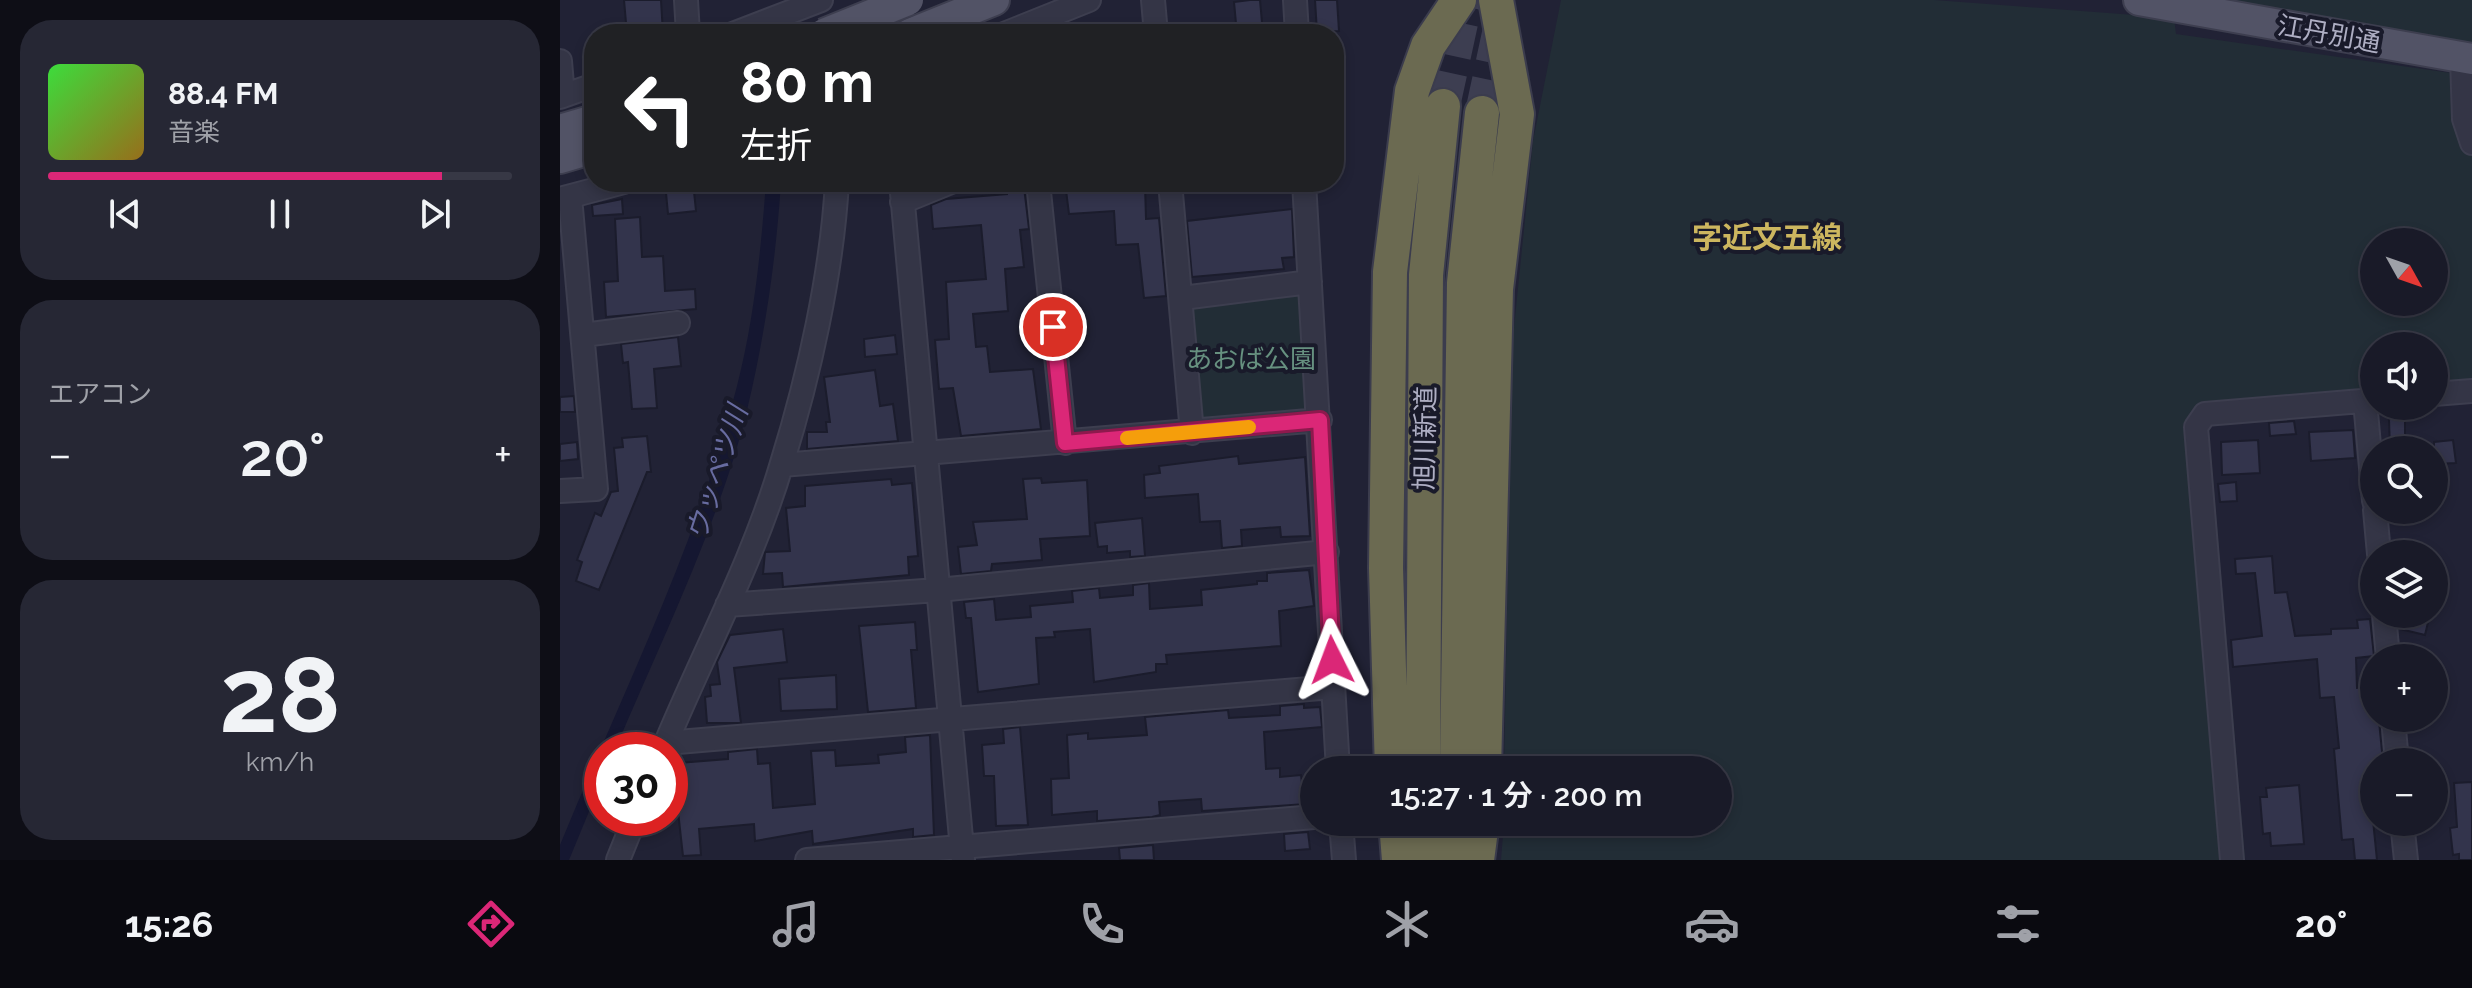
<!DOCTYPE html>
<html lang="ja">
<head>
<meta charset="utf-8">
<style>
	body { margin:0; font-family:Raleway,"Noto Sans JP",sans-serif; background:#262734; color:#f1f3f6; height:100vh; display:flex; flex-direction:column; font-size:30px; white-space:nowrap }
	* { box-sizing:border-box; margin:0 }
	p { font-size:26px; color:#9fa1a8 }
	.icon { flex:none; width:44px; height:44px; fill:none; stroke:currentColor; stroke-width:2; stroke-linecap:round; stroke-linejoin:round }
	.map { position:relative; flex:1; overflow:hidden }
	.sheet { display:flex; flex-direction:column; gap:20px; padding:20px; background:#0e0e16; width:560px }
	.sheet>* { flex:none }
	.hud { position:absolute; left:24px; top:24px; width:760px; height:168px; border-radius:32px; box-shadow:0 4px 12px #0003,0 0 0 2px #373845; background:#202124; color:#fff; overflow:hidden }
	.needle { width:52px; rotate:130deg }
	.fabs { position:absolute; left:1800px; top:228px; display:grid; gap:16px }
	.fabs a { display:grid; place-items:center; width:88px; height:88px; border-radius:50%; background:#191a28; box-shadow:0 4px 12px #0003,0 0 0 2px #373845; font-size:40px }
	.speed { position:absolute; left:24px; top:732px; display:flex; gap:16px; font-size:40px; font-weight:700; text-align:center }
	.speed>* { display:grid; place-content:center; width:104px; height:104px; border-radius:50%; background:#191a28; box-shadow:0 4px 12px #0003,0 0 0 2px #373845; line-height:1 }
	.speed .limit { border:12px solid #d22; background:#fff; color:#111 }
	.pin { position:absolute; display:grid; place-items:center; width:68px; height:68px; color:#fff; margin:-34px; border:4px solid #fff; border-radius:50%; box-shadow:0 2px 8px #0007 }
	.me { position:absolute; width:88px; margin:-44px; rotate:357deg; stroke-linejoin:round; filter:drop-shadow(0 0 6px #0008) }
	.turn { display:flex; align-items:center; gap:28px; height:168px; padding:0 24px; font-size:36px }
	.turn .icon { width:104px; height:104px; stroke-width:2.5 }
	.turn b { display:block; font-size:56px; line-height:68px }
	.big { font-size:60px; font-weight:600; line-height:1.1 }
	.sheet .widget { flex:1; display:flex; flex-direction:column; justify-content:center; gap:12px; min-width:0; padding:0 28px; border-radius:32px; background:#262734 }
	.sheet .dial { align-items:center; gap:0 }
	.dial b { font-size:104px; line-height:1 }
	.song { display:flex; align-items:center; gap:24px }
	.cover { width:96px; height:96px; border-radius:12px; background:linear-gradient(135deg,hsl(120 70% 55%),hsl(40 70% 35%)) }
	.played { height:8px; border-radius:4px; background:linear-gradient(90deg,#db2777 85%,#373845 85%) }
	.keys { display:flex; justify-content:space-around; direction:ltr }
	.heat { display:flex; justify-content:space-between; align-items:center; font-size:44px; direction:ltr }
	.trip { position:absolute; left:740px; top:756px; width:432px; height:80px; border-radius:40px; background:#191a28; box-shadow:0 4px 12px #0003,0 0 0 2px #373845; font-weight:600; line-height:80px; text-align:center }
	.tabs { display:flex; height:128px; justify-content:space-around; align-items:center; background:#0a0a10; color:#9fa1a8 }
	.tabs .icon { width:56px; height:56px }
	.tabs .on { color:#db2777 }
	.tabs b { font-size:36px; color:#f1f3f6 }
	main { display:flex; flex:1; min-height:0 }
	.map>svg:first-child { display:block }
	.green { fill:#222d36; fill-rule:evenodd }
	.water { fill:#151731 }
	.building { fill:#33344c; stroke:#1b1c2c; stroke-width:2 }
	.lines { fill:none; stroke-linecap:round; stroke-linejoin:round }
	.highway-tunnel { stroke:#3d3e51; stroke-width:34; stroke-dasharray:34 17; stroke-linecap:butt }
	.minor-casing { stroke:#3d3e4f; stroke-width:26 }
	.major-casing { stroke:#3d3e4f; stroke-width:34 }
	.highway-casing { stroke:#3b3c4d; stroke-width:38 }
	.minor { stroke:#343546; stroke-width:22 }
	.major { stroke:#525366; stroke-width:30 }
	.highway { stroke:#6b6a51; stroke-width:34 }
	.major-bridge-casing { stroke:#3d3e4f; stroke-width:34; stroke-linecap:butt }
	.major-bridge { stroke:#525366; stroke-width:30 }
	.route-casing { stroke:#8e194d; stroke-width:20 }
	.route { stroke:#db2777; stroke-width:14 }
	.slow { stroke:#f59e0b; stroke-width:14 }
	.labels { text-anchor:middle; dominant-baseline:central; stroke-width:8; stroke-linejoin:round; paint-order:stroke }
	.street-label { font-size:26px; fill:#aeaec3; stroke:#191a2a }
	.park-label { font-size:26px; fill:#679180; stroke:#191a2a }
	.water-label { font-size:28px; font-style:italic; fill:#686ca0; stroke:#191a2a }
	.quarter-label { font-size:30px; font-weight:bold; fill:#ccb65f; stroke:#191a2a }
</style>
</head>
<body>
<main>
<section class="sheet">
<div class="widget">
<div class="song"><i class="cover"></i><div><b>88.4 FM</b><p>音楽</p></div></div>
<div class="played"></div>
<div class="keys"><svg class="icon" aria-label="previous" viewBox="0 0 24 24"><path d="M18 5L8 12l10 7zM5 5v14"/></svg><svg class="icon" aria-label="pause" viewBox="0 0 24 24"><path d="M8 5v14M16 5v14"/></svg><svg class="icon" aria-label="next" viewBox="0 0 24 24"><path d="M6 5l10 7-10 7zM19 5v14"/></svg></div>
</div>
<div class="widget"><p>エアコン</p>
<div class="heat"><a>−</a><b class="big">20°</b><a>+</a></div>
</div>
<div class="widget dial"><b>28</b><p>km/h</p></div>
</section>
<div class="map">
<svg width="1912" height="860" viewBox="0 0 1912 860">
	<rect width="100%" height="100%" fill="#212235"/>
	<path class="green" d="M1001,0H1374L1614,18L1616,34L1912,76V386L1874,389V346H1814V393L1647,406L1685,860H941L944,822H1158V770H944L952,347L973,141ZM1814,242H1874V302H1814Z
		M1637,0H1912V46Z
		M750,282L760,420L632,433L622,298Z"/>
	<path class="water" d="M206,182H221C216,259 205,335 187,410C160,522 100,643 55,750H42V780L9,860H0V845C62,693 137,546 177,386C194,320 201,250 206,182Z"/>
	<path class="building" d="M64,0H101L103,34H67Z
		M690,0H700L703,34H677L674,2Z
		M755,0H777L779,31L757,32Z
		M105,182H133L136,211L108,214Z
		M505,182H537L538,187L585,185L586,219L599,218L606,296L584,298L578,244L556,245L554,211L509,214Z
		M464,187L469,229L460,230L464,267L445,269L448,311L413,314L416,347L427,346L430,372L473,369L481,429L401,436L393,388L379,389L375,340L389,339L386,282L426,279L421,225L373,229L371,205L386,199L447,194V188Z
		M62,199L63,214L33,216L32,205Z
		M732,209L734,257L722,258L724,269L632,277L627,221Z
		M80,217L82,257L103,256L105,291L135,289L136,309L46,317L44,282L58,281L55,219Z
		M335,335L337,354L305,357L304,339Z
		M118,337L121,366L94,369L97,408L72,409L68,362L63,363L61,344Z
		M315,370L320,406L333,404L338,441L247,449V432H267L266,422H270L264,377Z
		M14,396L15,412H0V397Z
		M1845,418V450H1830L1829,419Z
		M1734,421L1736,434L1710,436L1709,423Z
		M1793,430L1795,458L1751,461L1749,432Z
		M87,436L91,472H87L39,590L16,581L22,562L17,560L35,513L41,516L51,492L58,491L54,448L63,447L62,438Z
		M1698,440L1700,473L1662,475L1661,442Z
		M1893,440L1896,463L1874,464V442Z
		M17,442L18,459L0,461V444Z
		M678,456L679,464L745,457L750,536L721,537L720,527L681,530L682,546L662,548L660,521L640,522L638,494L585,498L584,475L600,473L599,466Z
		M481,478L482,483L527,480L530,536L480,539L482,560L432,564L431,571L401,574L398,547L417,545L413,522L467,519L463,479Z
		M331,479L332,485L352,483L358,556L348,557L349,575L223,587L222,573L203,574L205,552L230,551L226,508L245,506V486Z
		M1676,482L1677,501L1660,502L1658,484Z
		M582,518L585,556L570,557V551L547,553V546L538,547L535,523Z
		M1712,556L1715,593L1727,592L1735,636L1771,634V629L1798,628L1797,620L1810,619L1814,656L1796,658L1797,688L1814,686V718L1819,721L1823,762H1814V790H1810L1817,860H1795L1793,839L1782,840L1774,749L1779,748L1774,697L1760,698L1757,659L1673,667L1671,640L1702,636L1695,573L1676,574L1675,559Z
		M749,570L754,606L719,611L721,646L606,655L607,664H596V672L534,682L530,629L494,632L495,637L476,638L479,684L418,692L411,618H406L404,602L434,599L436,620L471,617L470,606L513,602L512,591L539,588L540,598L573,595V585L589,583L590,609L642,605L641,590L697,584V581H707V573Z
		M1844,614H1870L1865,635L1840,629Z
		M355,622L357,650H351L356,708L308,712L299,626Z
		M223,629L227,662L174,668L181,723H147L145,697L151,696L150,685L160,684L157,662L170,635Z
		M276,675L277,709L221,711L219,679Z
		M744,704V708L760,707L762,727L704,732L706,769L720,768V777L741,775L742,783H754V800L746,801V804L642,811L641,799L599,802L600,815L592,817L537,821V811L492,815L491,779L509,778L507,735L528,733V739L587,735L585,717L668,710L669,718L720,715V706Z
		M460,727L468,825L436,826L434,776H424L422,745L444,743L443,729Z
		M370,735L374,835L353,837V829L253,844L252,831L195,841L194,824L139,829L141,855L123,856L115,784H120L118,763L168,759V752L197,749L198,764L210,763L213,808L255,804L251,751L275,750L276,766L319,763L318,755L346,752L345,737Z
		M1912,782V860H1899V854L1893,855L1890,828L1897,827L1894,783Z
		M1739,785L1744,844L1711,846L1710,833L1703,834L1700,797H1707L1706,788Z
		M748,832L750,849L725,851L724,834Z
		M593,845L594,860H560L559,848Z"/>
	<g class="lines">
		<path class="highway-tunnel" d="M883,106L906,0
			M922,113L941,24"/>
		<g class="minor-casing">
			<path id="minor" d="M126,0L128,34
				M326,0L330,34
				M593,0L596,34
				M735,0L737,34
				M173,34L261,0
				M444,34L529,0
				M1902,57L1904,119L1912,143
				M0,61L3,96
				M0,97L34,85
				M341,182L403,860
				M478,182L505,443
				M610,182L632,433
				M744,182L778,770
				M0,199L64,182
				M342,202L391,182
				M622,298L750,282
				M23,335L118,323
				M1874,394L1912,391
				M1805,401L1814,501
				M222,465L760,420
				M0,491L36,489L10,197
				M1815,510L1819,554
				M167,605L378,590L767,552
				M1824,614L1828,658
				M1833,718L1837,762
				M106,743L773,687
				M103,750C142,655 193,562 222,463C249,376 272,273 277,182
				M781,822L784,860
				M1842,822L1846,860
				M58,860L75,818
				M247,860L754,817
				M1672,860L1636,427L1645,414L1814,400"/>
		</g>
		<g class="major-casing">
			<path id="major" d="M1579,0L1912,59
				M350,34L434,0
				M0,130L34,120
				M0,158L34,148"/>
		</g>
		<g class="highway-casing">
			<path id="highway" d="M832,770L826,568L830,272L852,91L868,46L899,0
				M863,770L866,275L883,106
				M897,770L904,283L922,113
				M924,770L936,289L957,114L936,0
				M836,822L839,860
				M862,860V822
				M895,860L896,822
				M917,860L922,822"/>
		</g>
		<use href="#minor" class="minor"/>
		<use href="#major" class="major"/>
		<use href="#highway" class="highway"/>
		<g class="major-bridge-casing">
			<path id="major-bridge" d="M264,34L348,0"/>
		</g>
		<use href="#major-bridge" class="major-bridge"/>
	</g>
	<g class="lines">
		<g class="route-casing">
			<path id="route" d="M493,327L505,443L760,420L772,660"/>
		</g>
		<use href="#route" class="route"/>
		<path class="slow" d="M567,438L689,427"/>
	</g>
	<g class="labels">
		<g class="street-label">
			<text transform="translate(1769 34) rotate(10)">江丹別通</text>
			<text transform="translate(865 438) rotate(-89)">旭川新道</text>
		</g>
		<g class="park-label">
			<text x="691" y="359">あおば公園</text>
		</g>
		<g class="water-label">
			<text transform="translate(157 473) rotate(-72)">ウッペツ川</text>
		</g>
		<g class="quarter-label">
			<text x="1207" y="237">字近文五線</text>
		</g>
	</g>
</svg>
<div class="fabs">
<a><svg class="needle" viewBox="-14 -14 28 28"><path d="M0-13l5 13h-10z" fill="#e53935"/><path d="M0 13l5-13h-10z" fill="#9fa1a8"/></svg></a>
<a><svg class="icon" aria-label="sound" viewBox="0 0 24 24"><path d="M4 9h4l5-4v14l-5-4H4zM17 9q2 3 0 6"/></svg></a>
<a><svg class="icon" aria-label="search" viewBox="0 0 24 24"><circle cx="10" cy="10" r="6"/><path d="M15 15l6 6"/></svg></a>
<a><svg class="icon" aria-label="layers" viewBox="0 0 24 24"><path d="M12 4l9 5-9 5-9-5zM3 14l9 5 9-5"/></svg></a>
<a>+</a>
<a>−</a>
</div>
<div class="speed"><div class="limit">30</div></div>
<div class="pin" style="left:493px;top:327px;background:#d93025"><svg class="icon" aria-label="arrive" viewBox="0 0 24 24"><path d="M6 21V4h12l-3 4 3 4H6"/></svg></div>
<svg class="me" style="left:772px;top:660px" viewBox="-20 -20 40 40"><path d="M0-17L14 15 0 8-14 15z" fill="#db2777" stroke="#fff" stroke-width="4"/></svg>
<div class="trip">15:27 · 1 分 · 200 m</div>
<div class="hud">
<div class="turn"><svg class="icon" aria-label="left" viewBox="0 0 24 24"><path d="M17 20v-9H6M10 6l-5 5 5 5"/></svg><div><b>80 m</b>左折</div></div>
</div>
</div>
</main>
<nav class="tabs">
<b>15:26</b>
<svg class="icon on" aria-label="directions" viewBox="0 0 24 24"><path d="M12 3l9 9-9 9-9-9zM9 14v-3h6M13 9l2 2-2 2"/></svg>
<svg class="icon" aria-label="music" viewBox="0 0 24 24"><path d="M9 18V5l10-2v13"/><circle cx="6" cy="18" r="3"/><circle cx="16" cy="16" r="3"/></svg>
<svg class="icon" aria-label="phone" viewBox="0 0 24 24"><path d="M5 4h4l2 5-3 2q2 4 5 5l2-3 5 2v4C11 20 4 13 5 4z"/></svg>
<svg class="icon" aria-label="climate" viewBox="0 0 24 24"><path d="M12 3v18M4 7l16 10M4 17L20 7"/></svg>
<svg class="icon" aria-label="car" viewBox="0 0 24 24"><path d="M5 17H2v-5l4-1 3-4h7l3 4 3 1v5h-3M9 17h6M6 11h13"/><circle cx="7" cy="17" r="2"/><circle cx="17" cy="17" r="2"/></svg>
<svg class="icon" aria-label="filters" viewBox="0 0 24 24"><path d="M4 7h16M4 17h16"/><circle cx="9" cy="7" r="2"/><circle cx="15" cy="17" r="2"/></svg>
<b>20°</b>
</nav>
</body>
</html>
